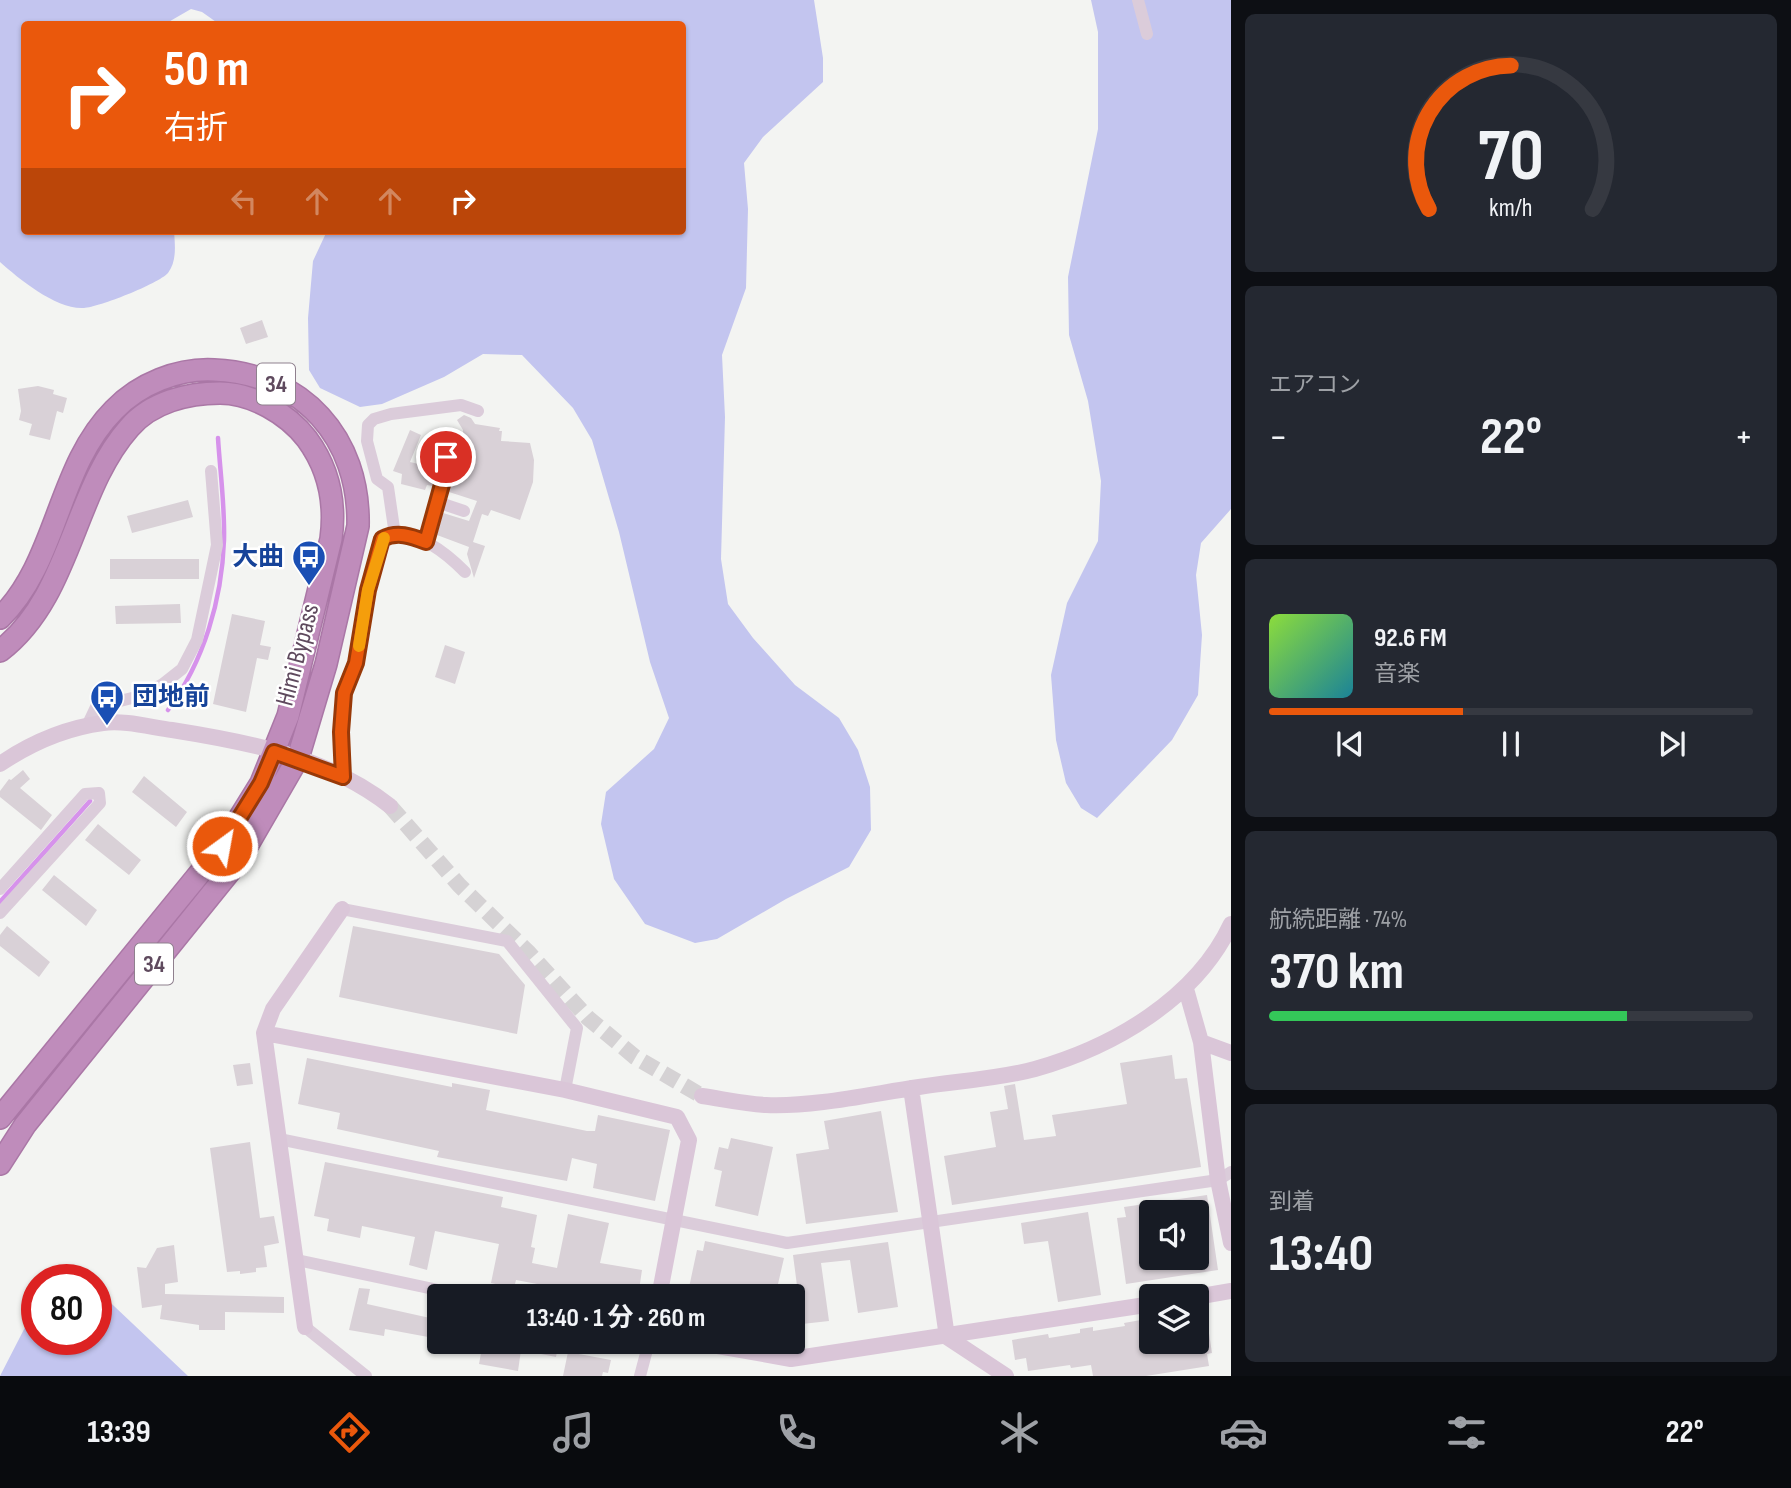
<!DOCTYPE html>
<html lang="ja">
<head>
<meta charset="utf-8">
<style>
	body { margin:0; font-family:"Sofia Sans Condensed","Noto Sans JP",sans-serif; background:#242831; color:#f1f3f6; height:100vh; display:flex; flex-direction:column; font-size:26px; white-space:nowrap }
	* { box-sizing:border-box; margin:0 }
	p { font-size:23px; color:#9ea1a6 }
	.icon { flex:none; width:38px; height:38px; fill:none; stroke:currentColor; stroke-width:2; stroke-linecap:round; stroke-linejoin:round }
	.map { position:relative; flex:1; overflow:hidden }
	.drawer { display:flex; flex-direction:column; gap:14px; padding:14px; background:#0d0f14; width:560px }
	.drawer>* { flex:none }
	.hud { position:absolute; left:21px; top:21px; width:665px; height:214px; border-radius:7px; box-shadow:0 2px 5px #0004; background:#ea580c; color:#fff; overflow:hidden }
	.controls { position:absolute; left:1139px; top:1200px; display:grid; gap:14px }
	.controls a { display:grid; place-items:center; width:70px; height:70px; border-radius:7px; background:#171b24; box-shadow:0 2px 5px #0004; font-size:35px }
	.speed { position:absolute; left:21px; top:1264px; display:flex; gap:14px; font-size:35px; font-weight:700; text-align:center }
	.speed>* { display:grid; place-content:center; width:91px; height:91px; border-radius:50%; background:#171b24; box-shadow:0 2px 5px #0004; line-height:1 }
	.speed .limit { border:10px solid #d22; background:#fff; color:#111 }
	.pin { position:absolute; display:grid; place-items:center; width:60px; height:60px; color:#fff; margin:-30px; border:4px solid #fff; border-radius:50%; box-shadow:0 2px 7px #0007 }
	.me { position:absolute; width:77px; margin:-38px; rotate:32deg; stroke-linejoin:round; filter:drop-shadow(0 0 5px #0008) }
	.turn { display:flex; align-items:center; gap:24px; height:147px; padding:0 28px; font-size:32px }
	.turn .icon { width:91px; height:91px; stroke-width:2.5 }
	.turn b { display:block; font-size:49px; line-height:60px }
	.lanes { display:flex; align-items:center; height:66px; padding:0 28px; background:#0003; justify-content:center; gap:35px; direction:ltr }
	.lanes .off { opacity:.35 }
	.big { font-size:52px; font-weight:700; line-height:1.1 }
	.drawer .widget { flex:1; display:flex; flex-direction:column; justify-content:center; gap:10px; min-width:0; padding:0 24px; border-radius:10px; background:#242831 }
	.drawer .dial { align-items:center; gap:0 }
	.dial svg { height:182px; overflow:visible; fill:none; stroke:#363941; stroke-width:7; stroke-linecap:round; text-anchor:middle }
	.dial text { fill:#f1f3f6; stroke:none }
	.song { display:flex; align-items:center; gap:21px }
	.cover { width:84px; height:84px; border-radius:10px; background:linear-gradient(135deg,hsl(90 70% 55%),hsl(190 70% 35%)) }
	.played { height:7px; border-radius:4px; background:linear-gradient(90deg,#ea580c 40%,#363941 40%) }
	.keys { display:flex; justify-content:space-around; direction:ltr }
	.heat { display:flex; justify-content:space-between; align-items:center; font-size:38px; direction:ltr }
	.charge { height:10px; border-radius:5px; background:linear-gradient(90deg,#34c759 74%,#363941 0) }
	.trip { position:absolute; left:427px; top:1284px; width:378px; height:70px; border-radius:7px; background:#171b24; box-shadow:0 2px 5px #0004; font-weight:700; line-height:70px; text-align:center }
	.menu { display:flex; height:112px; justify-content:space-around; align-items:center; background:#090b0e; color:#9ea1a6 }
	.menu .icon { width:49px; height:49px }
	.menu .active { color:#ea580c }
	.menu b { font-size:32px; color:#f1f3f6 }
	main { display:flex; flex:1; min-height:0 }
	.map>svg:first-child { display:block }
	.green { fill:#c3c5ef }
	.lines { fill:none; stroke-linecap:round; stroke-linejoin:round }
	.stream { stroke:#d692eb; stroke-width:4.5 }
	.building { fill:#d9d1d7; fill-rule:evenodd }
	.secondary-tunnel { stroke:#d5d2d4; stroke-width:16; stroke-dasharray:16 8; stroke-linecap:butt }
	.highway-casing { stroke:#aa77a6; stroke-width:24 }
	.street { stroke:#dbccda; stroke-width:12 }
	.secondary { stroke:#dac6d8; stroke-width:16 }
	.highway { stroke:#bf8cbb; stroke-width:21 }
	.route-casing { stroke:#983908; stroke-width:18 }
	.route { stroke:#ea580c; stroke-width:12 }
	.slow { stroke:#f59e0b; stroke-width:12 }
	.labels { text-anchor:middle; dominant-baseline:central; stroke-width:5; stroke-linejoin:round; paint-order:stroke }
	.shield { fill:#fff; stroke:#8f808e; stroke-width:2 }
	.shield-label { font-size:24px; font-weight:bold; fill:#5f4a5e }
	.transit-label { font-size:26px; font-weight:bold; fill:#164399; stroke:#fff; text-anchor:end }
	.street-label { font-size:26px; fill:#5f4a5e; stroke:#fff }
</style>
</head>
<body>
<main>
<div class="map">
<svg width="1231" height="1376" viewBox="0 0 1231 1376">
	<rect width="100%" height="100%" fill="#f3f4f2"/>
	<path class="green" d="M0,0H814L823,58V82L763,137L744,163L748,209L746,288L722,355L725,417L721,559L728,604L753,638L795,685L839,718L858,750L870,787L871,830L849,867L786,899L717,939L695,943L645,924L614,879L601,824L606,792L654,749L669,718L650,662L619,532L592,440L573,408L522,355L483,354L444,377L382,404L360,407L320,388L309,370L308,318L313,261L327,231H682V24H219L202,12L191,9L165,24H24V231H174C175,245 177,261 168,273C158,284 99,307 84,308C57,310 19,279 0,262Z
		M1091,0H1231V509L1201,543L1196,575L1202,635L1198,695L1172,740L1097,818L1081,808L1066,783L1056,740L1051,675L1067,603L1098,541L1101,481L1088,401L1069,335L1068,277L1098,129V32Z
		M96,1289L188,1376H0L37,1304V1339H96Z"/>
	<g class="lines">
		<path class="stream" d="M168,710C204,661 222,600 224,540C225,506 220,471 218,438
			M0,902L90,801"/>
	</g>
	<path class="building" d="M262,320L268,337L246,344L240,328Z
		M38,386L54,390L53,394L67,398L63,413L57,411L50,440L29,435L32,424L19,420L21,411L18,389Z
		M464,415L471,418L475,424L500,428L499,431H502L501,441L530,443L534,460L533,482L520,520L491,510L488,516L482,514L473,542L485,546L474,578L467,554L469,547L437,535L443,513L469,521L477,501L449,492L454,463L461,464L463,430L457,420Z
		M410,430L421,435L410,462L436,468L433,486L427,485L425,490L401,484L402,474L393,471Z
		M188,500L193,517L132,533L127,516Z
		M110,559H199V579H110Z
		M180,604L181,623L116,624L115,606Z
		M232,614L265,621L260,645L271,647L268,660L257,658L246,712L213,704Z
		M445,645L465,652L455,684L435,677Z
		M23,770L30,779L20,788L52,815L41,830L0,797V791L9,779L11,780Z
		M144,776L187,812L176,827L132,792Z
		M98,824L141,860L129,875L85,840Z
		M54,875L97,910L86,926L42,890Z
		M7,926L50,962L39,977L0,946V935Z
		M353,926L499,954L525,985L517,1034L339,997Z
		M1172,1055L1175,1079L1187,1078L1201,1167L952,1205L944,1156L996,1147L990,1112L1008,1109L1004,1086L1015,1084L1024,1140L1056,1136L1052,1115L1127,1104L1120,1063Z
		M307,1058L452,1087V1083L490,1090L486,1110L587,1131H595L598,1115L670,1130L655,1201L593,1188L597,1164L572,1158L567,1181L437,1157L439,1151L337,1129L340,1113L298,1104Z
		M250,1063L253,1084L237,1086L233,1065Z
		M881,1111L898,1212L806,1224L796,1154L829,1149L824,1121Z
		M731,1138L773,1147L758,1216L715,1206L722,1171L714,1169L719,1147L728,1149Z
		M250,1142L260,1218L274,1216L279,1243L264,1246L267,1267L256,1268V1272L240,1274V1271L227,1272L210,1148Z
		M325,1162L503,1197L501,1207L537,1215L531,1247L535,1248L532,1263L557,1268L568,1214L609,1223L600,1263L642,1270L638,1297H551L553,1287L516,1280L514,1288L491,1283L499,1244L435,1231L427,1270L409,1265L415,1237L362,1226L360,1238L327,1231L329,1219L314,1216Z
		M1207,1195L1218,1270L1126,1284L1117,1218L1126,1217L1124,1207ZM1152,1213H1197V1258H1152Z
		M1088,1212L1101,1295L1058,1302L1048,1241L1024,1244L1021,1223Z
		M705,1241L784,1258L775,1297H687L697,1250L703,1251Z
		M888,1242L898,1307L858,1313L850,1260L821,1263L829,1321L802,1324L793,1255Z
		M174,1245L178,1282L165,1284V1294L284,1297V1313L225,1312V1330H199V1325L160,1319L162,1305L142,1308L137,1267L146,1268L157,1248Z
		M359,1288L370,1289L367,1304L439,1320V1339L385,1329L384,1336L349,1330Z
		M1152,1318V1342H1197V1321L1207,1320L1212,1353L1207,1354L1209,1366L1146,1376H1093L1091,1365L1071,1368L1070,1365L1028,1371L1026,1358L1015,1360L1012,1340L1048,1334L1049,1338L1080,1333V1329L1093,1327V1331L1125,1326L1124,1323Z
		M483,1342H559L556,1357L521,1350L518,1371L479,1364Z
		M568,1352L611,1360L608,1373L603,1372L602,1376H563Z"/>
	<g class="lines">
		<path class="secondary-tunnel" d="M390,806L459,885L528,952L588,1018L635,1057L702,1096"/>
		<g class="highway-casing">
			<path id="highway" d="M0,618C58,562 57,467 114,410C139,384 178,368 214,370C303,374 360,438 358,526L326,664L298,758L239,860L25,1125L0,1164
				M0,651C71,597 73,491 129,428C151,402 188,393 220,393C252,393 288,414 307,439C329,469 336,502 331,539L288,716L261,783L222,846L0,1118"/>
		</g>
		<path class="street" d="M1138,0L1147,34
			M437,502L464,511
			M395,535L388,487L377,479L367,441L368,425L374,419L391,414L461,405L478,411
			M426,542L443,481L448,434
			M87,726L96,707L140,696L163,684L182,669L197,640L217,545L211,471
			M343,777L341,732L344,693L356,663L368,590L382,539C412,524 445,552 465,572
			M0,889L85,794L99,793L100,803L0,913
			M342,909L507,941L577,1028L565,1090
			M279,1139L787,1243L1218,1180L1231,1172
			M297,1260L471,1297
			M305,1327L366,1376
			M640,1376L649,1342"/>
		<path class="secondary" d="M0,764C31,743 65,728 103,723C124,720 150,727 172,730C248,742 328,757 390,806
			M1186,989L1201,1042L1218,1180L1231,1243
			M264,1033L565,1090L677,1117L689,1140L659,1297
			M1201,1042L1231,1053
			M911,1088L947,1337L1006,1376
			M702,1096C723,1099 745,1104 766,1105C815,1107 871,1094 919,1087C957,1081 998,1079 1035,1069C1113,1047 1196,999 1231,924
			M1196,1297L1231,1291
			M305,1327L264,1033L273,1009L342,909
			M695,1342L791,1359L1152,1304"/>
		<use href="#highway" class="highway"/>
	</g>
	<g class="lines">
		<g class="route-casing">
			<path id="route" d="M222,846L261,783L274,752L343,777L341,732L344,693L356,663L368,590L382,539C397,531 411,536 426,542L443,481L446,457"/>
		</g>
		<use href="#route" class="route"/>
		<path class="slow" d="M359,646L368,590L384,538"/>
	</g>
	<defs>
		<g id="bus-pin" transform="scale(1.75)"><path d="M0 17L-7.5 6A9.5 9.5 0 1 1 7.5 6Z" fill="#1a4fb4" stroke="#fff"/><path d="M-5-6H5V4H4V6H2V4H-2V6H-4V4H-5ZM-3.5-4V0h7V-4ZM-3.5 1.2v1.5H-2V1.2ZM2 1.2v1.5H3.5V1.2Z" fill="#fff"/></g>
	</defs>
	<g fill-rule="evenodd">
		<use href="#bus-pin" x="309" y="557"/>
		<use href="#bus-pin" x="107" y="697"/>
	</g>
	<g class="labels">
		<g class="shield">
			<rect x="257" y="363.5" width="38" height="41" rx="5"/>
			<rect x="135" y="943.5" width="38" height="41" rx="5"/>
		</g>
		<g class="shield-label">
			<text x="276" y="384">34</text>
			<text x="154" y="964">34</text>
		</g>
		<g class="transit-label">
			<text x="284" y="557">大曲</text>
			<text x="132" y="697" text-anchor="start">団地前</text>
		</g>
		<g class="street-label">
			<text transform="translate(298 655) rotate(-75)">Himi Bypass</text>
		</g>
	</g>
</svg>
<div class="controls">
<a><svg class="icon" aria-label="sound" viewBox="0 0 24 24"><path d="M4 9h4l5-4v14l-5-4H4zM17 9q2 3 0 6"/></svg></a>
<a><svg class="icon" aria-label="layers" viewBox="0 0 24 24"><path d="M12 4l9 5-9 5-9-5zM3 14l9 5 9-5"/></svg></a>
</div>
<div class="speed"><div class="limit">80</div></div>
<div class="pin" style="left:446px;top:457px;background:#d93025"><svg class="icon" aria-label="arrive" viewBox="0 0 24 24"><path d="M6 21V4h12l-3 4 3 4H6"/></svg></div>
<svg class="me" style="left:222px;top:846px" viewBox="-20 -20 40 40"><circle r="17" fill="#ea580c" stroke="#fff" stroke-width="3"/><path d="M0-11L8 9 0 5-8 9z" fill="#fff"/></svg>
<div class="trip">13:40 · 1 分 · 260 m</div>
<div class="hud">
<div class="turn"><svg class="icon" aria-label="right" viewBox="0 0 24 24"><path d="M7 20v-9h11M14 6l5 5-5 5"/></svg><div><b>50 m</b>右折</div></div>
<div class="lanes"><svg class="icon off" aria-label="left" viewBox="0 0 24 24"><path d="M17 20v-9H6M10 6l-5 5 5 5"/></svg><svg class="icon off" aria-label="ahead" viewBox="0 0 24 24"><path d="M12 20V5M6 11l6-6 6 6"/></svg><svg class="icon off" aria-label="ahead" viewBox="0 0 24 24"><path d="M12 20V5M6 11l6-6 6 6"/></svg><svg class="icon" aria-label="right" viewBox="0 0 24 24"><path d="M7 20v-9h11M14 6l5 5-5 5"/></svg></div>
</div>
</div>
<section class="drawer">
<div class="widget dial"><svg viewBox="0 0 100 80">
<path d="M14 69A42 42 0 1 1 86 69"/>
<path d="M14 69A42 42 0 0 1 50 6" stroke="#ea580c"/>
<text x="50" y="56" font-size="32" font-weight="700">70</text>
<text x="50" y="72" font-size="11">km/h</text>
</svg></div>
<div class="widget"><p>エアコン</p>
<div class="heat"><a>−</a><b class="big">22°</b><a>+</a></div>
</div>
<div class="widget">
<div class="song"><i class="cover"></i><div><b>92.6 FM</b><p>音楽</p></div></div>
<div class="played"></div>
<div class="keys"><svg class="icon" aria-label="previous" viewBox="0 0 24 24"><path d="M18 5L8 12l10 7zM5 5v14"/></svg><svg class="icon" aria-label="pause" viewBox="0 0 24 24"><path d="M8 5v14M16 5v14"/></svg><svg class="icon" aria-label="next" viewBox="0 0 24 24"><path d="M6 5l10 7-10 7zM19 5v14"/></svg></div>
</div>
<div class="widget"><p>航続距離 · 74%</p><b class="big">370 km</b><div class="charge"></div></div>
<div class="widget"><p>到着</p><b class="big">13:40</b></div>
</section>
</main>
<nav class="menu">
<b>13:39</b>
<svg class="icon active" aria-label="directions" viewBox="0 0 24 24"><path d="M12 3l9 9-9 9-9-9zM9 14v-3h6M13 9l2 2-2 2"/></svg>
<svg class="icon" aria-label="music" viewBox="0 0 24 24"><path d="M9 18V5l10-2v13"/><circle cx="6" cy="18" r="3"/><circle cx="16" cy="16" r="3"/></svg>
<svg class="icon" aria-label="phone" viewBox="0 0 24 24"><path d="M5 4h4l2 5-3 2q2 4 5 5l2-3 5 2v4C11 20 4 13 5 4z"/></svg>
<svg class="icon" aria-label="climate" viewBox="0 0 24 24"><path d="M12 3v18M4 7l16 10M4 17L20 7"/></svg>
<svg class="icon" aria-label="car" viewBox="0 0 24 24"><path d="M5 17H2v-5l4-1 3-4h7l3 4 3 1v5h-3M9 17h6M6 11h13"/><circle cx="7" cy="17" r="2"/><circle cx="17" cy="17" r="2"/></svg>
<svg class="icon" aria-label="filters" viewBox="0 0 24 24"><path d="M4 7h16M4 17h16"/><circle cx="9" cy="7" r="2"/><circle cx="15" cy="17" r="2"/></svg>
<b>22°</b>
</nav>
</body>
</html>
